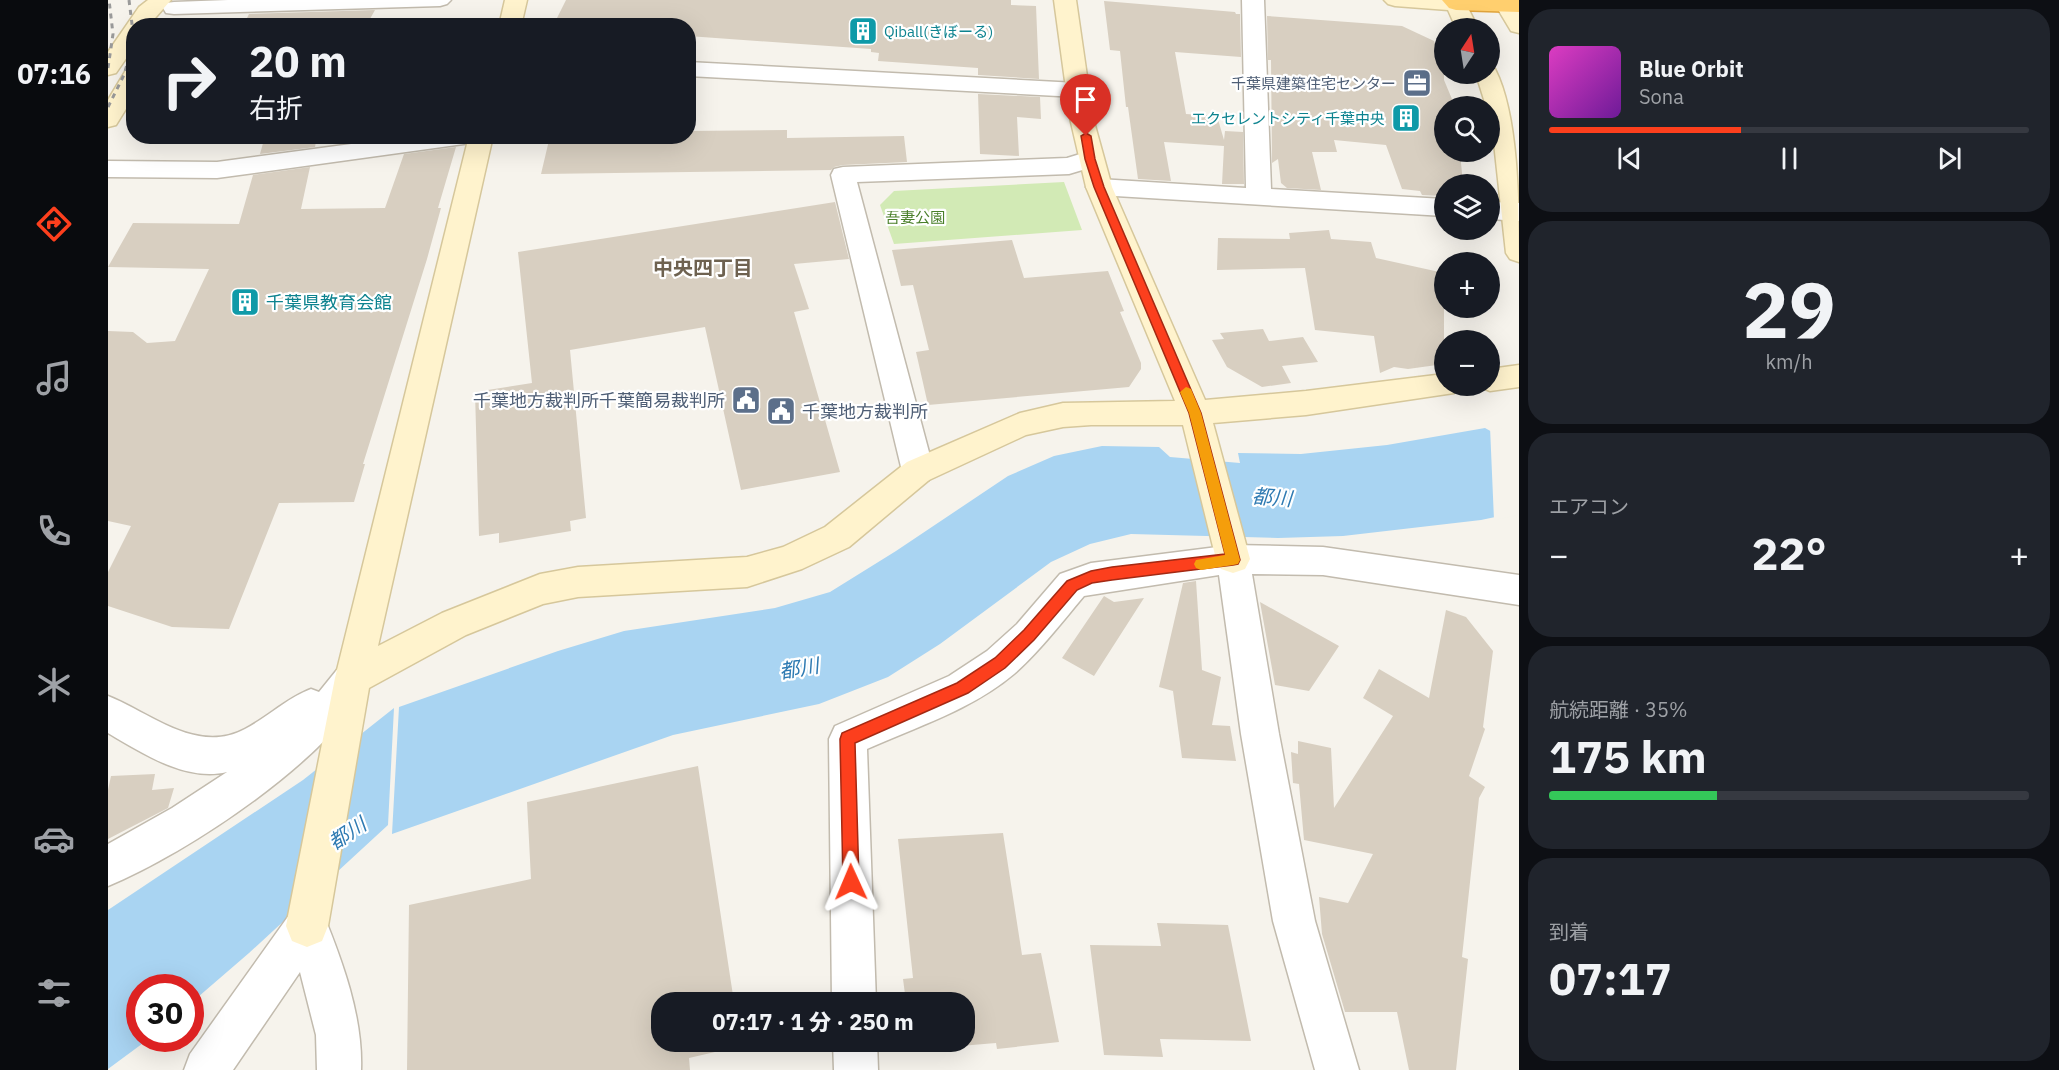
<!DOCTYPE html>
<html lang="ja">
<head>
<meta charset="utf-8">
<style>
	body { margin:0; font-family:"IBM Plex Sans","Noto Sans JP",sans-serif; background:#20242c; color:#f1f3f6; height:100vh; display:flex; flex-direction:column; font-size:22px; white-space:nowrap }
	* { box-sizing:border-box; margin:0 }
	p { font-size:20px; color:#9ea1a6 }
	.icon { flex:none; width:33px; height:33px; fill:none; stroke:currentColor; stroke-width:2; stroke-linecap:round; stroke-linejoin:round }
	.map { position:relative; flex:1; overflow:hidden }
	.drawer { display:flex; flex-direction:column; gap:9px; padding:9px; background:#0d0f14; width:540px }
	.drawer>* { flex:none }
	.guide { position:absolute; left:18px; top:18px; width:570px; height:126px; border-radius:24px; box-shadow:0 6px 24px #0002; background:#171b24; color:#f1f3f6; overflow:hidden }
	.needle { width:39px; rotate:12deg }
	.controls { position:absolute; left:1326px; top:18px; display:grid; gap:12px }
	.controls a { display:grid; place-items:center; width:66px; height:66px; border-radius:50%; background:#171b24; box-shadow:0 6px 24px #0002; font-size:30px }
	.speed { position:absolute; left:18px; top:974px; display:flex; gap:12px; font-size:30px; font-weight:700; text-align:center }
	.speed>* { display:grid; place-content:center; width:78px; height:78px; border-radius:50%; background:#171b24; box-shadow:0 6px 24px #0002; line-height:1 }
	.speed .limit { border:9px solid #d22; background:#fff; color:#111 }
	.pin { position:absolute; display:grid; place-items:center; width:51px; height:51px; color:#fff; margin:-62px -26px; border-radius:50% 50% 50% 0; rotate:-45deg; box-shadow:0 0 6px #0007 }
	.pin .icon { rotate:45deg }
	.me { position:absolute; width:66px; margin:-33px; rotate:359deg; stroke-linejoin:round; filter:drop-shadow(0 0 4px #0008) }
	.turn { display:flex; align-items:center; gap:21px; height:126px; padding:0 24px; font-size:27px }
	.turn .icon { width:78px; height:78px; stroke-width:2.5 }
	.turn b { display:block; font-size:42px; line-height:51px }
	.big { font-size:45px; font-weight:800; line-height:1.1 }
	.drawer .widget { flex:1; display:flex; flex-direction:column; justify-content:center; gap:9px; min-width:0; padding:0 21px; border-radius:24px; background:#20242c }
	.drawer .dial { align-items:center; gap:0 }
	.dial b { font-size:78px; line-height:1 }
	.song { display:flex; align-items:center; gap:18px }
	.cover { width:72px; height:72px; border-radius:9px; background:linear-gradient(135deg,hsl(310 70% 55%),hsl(280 70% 35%)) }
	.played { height:6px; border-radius:3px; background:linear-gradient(90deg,#fc3f1d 40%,#363941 40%) }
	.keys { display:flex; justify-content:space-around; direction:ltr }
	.heat { display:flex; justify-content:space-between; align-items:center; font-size:33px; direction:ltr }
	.charge { height:9px; border-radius:4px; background:linear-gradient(90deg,#34c759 35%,#363941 0) }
	.trip { position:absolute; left:543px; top:992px; width:324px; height:60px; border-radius:24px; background:#171b24; box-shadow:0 6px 24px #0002; font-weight:800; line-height:60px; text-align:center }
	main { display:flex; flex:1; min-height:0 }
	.tabs { display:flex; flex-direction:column; width:108px; justify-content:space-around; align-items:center; background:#090b0e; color:#9ea1a6 }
	.tabs .icon { width:42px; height:42px }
	.tabs .selected { color:#fc3f1d }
	.tabs b { font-size:27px; color:#f1f3f6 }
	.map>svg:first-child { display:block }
	.green { fill:#d2eab5 }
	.water { fill:#a9d4f2 }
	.pier { fill:#f6f3ec }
	.building { fill:#d8cfc1 }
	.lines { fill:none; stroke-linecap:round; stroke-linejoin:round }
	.street-casing { stroke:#c2bbae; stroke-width:3 }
	.secondary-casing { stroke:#d6c79b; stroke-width:3 }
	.highway-casing { stroke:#e0a43c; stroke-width:3 }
	.street { fill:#fff; fill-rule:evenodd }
	.secondary { fill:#fff3cd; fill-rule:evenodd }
	.highway { fill:#ffcf6e; fill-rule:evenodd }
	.rail { stroke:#9a9a9a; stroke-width:3; stroke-dasharray:5 5; stroke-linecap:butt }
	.route { fill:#fc3f1d; stroke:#a42913; stroke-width:1.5 }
	.slow { fill:#f59e0b }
	.labels { text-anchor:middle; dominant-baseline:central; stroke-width:4.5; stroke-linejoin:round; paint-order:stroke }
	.far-culture-label { font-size:15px; fill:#0d838f; stroke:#fff; text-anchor:start }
	.far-service-label { font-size:15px; fill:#4e5e75; stroke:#fff; text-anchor:end }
	.far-park-label { font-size:15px; fill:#4a7f2a; stroke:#fff }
	.culture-label { font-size:18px; fill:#0d838f; stroke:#fff; text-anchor:start }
	.service-label { font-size:18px; fill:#4e5e75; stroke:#fff; text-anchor:end }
	.neighbourhood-label { font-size:20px; font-weight:bold; fill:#6e6250; stroke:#fff }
	.water-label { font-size:20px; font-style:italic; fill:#2e7ab2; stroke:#fff }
</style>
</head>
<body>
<main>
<nav class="tabs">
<b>07:16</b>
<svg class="icon selected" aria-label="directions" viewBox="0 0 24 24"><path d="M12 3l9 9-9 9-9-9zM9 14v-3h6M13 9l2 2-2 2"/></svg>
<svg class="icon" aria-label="music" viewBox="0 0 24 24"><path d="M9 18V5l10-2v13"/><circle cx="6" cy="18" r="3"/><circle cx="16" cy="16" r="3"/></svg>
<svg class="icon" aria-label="phone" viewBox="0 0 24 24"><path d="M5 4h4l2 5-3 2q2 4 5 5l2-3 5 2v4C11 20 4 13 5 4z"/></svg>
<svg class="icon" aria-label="climate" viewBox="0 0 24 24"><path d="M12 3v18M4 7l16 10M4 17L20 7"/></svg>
<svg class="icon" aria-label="car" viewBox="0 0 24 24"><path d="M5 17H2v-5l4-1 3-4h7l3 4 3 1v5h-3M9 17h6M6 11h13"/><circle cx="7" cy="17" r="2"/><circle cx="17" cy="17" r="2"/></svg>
<svg class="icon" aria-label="filters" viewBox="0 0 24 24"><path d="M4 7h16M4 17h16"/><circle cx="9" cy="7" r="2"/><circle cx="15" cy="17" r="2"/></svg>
</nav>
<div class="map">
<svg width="1411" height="1070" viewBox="0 0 1411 1070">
	<rect width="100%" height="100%" fill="#f6f3ec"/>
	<path class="green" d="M956,182L974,230L786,244L772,205L786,191Z"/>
	<path class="water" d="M1377,428L1386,433L1411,512L1373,520L1235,536L1170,538L1023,534L982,544L943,562L832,644L780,677L711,704L565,735L284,834L291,707L450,651L516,631L667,608L722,592L788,551L900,476L946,456L994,446L1051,447L1062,457L1132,463L1130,453L1193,454L1279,445Z
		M286,708L280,825L141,953L83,1003L82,987H32V1038H42L0,1069V910L195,780Z"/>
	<path class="pier" d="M1411,426V515L1386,520L1382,427L1386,430Z"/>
	<path class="building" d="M458,0H903V5L928,6L931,79L870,75V68L770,61L771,53L763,52V49L580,36V26H445Z
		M996,1L1127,12L1128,14H1132L1133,57L1067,52L1078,114L1109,116L1116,140L1117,131L1135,132L1136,184H1114L1116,146L1056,142L1063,181L1030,179L1020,107H1018L1012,51L1002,50Z
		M267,10L258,26H135L141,14Z
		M1159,16L1294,26L1326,41L1336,67V80L1346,104H1339V106H1336V152H1352L1355,184H1336V196L1314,195L1312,191L1294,189L1278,145L1226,140L1229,152H1204L1213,190L1179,188L1173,183L1170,159L1164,163L1163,60H1160Z
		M870,94L932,97L933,119L909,117L911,156L872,154Z
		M679,130V138L796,136L799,162L735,165L726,167L723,170L433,174L442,136H580V131Z
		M157,136H209L207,147L152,154Z
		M348,147L330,208H333L319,259L255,464H257L246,502L171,503L121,629L64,627L0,606V572L23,526L0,521V331L25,332L39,343L67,341L101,269L0,267L25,223L131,224L145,175L202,167L193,209L277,208L296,154Z
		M727,202L741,259L686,264L701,309L686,312L732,472L633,490L597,327L462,350L478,518L462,521L463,531L391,543V533L371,536L367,392L424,383L410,252Z
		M1221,230L1223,239L1263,242L1268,258L1336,273V364L1300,369L1286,367L1272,373L1266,336L1207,330L1197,268L1109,270L1110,238L1182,239L1181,233Z
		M904,240L916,278L1000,271L1016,311L1012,312L1033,363V369L1021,387L820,405L808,352L821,350L805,285L793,286L784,250Z
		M1155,329L1161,341L1195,337L1210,362L1174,366L1183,383L1154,387L1119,367L1104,340L1116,339L1112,333Z
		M1088,581L1094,670L1113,677L1104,725L1122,726L1128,761L1074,758L1065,691L1051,687L1075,583Z
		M996,596L1006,602L1036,598L986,676L954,658Z
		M1152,602L1231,646L1201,691L1167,685Z
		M1338,610L1358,617L1385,651L1375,727L1377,729L1361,776L1377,787L1371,798L1354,957L1360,959L1348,1070H1301L1289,1012H1237L1214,934L1211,897L1240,903L1265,854L1196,840L1191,784L1185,783L1183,752L1190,754V741L1223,748L1226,808L1285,716L1255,698L1271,669L1321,698Z
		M590,766L626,1002H554V1041H632L633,1046L581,1058L582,1070H299L301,905L423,879L419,802Z
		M47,774L44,790L66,788L60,808L0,839V790L3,776Z
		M895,833L914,955L933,953L951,1042L889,1049L888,1043L804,1050L803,1041H856V1002H798L795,979L805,978L790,839Z
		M1049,923L1120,925L1143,1041L1052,1039L1055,1057L996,1055L982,945L1053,946Z"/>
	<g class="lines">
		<g class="street-casing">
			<path id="street" d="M120,0H343L339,4L332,6L66,14L58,13L55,8L58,3L66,2Z
				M1134,0H1156L1163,189L1336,199V216L991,195L982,193L978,187L982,181L991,179L1138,188Z
				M580,62L969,83L977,85L981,90L977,95L969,97L580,76Z
				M303,136H375L372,141L363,143L109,178L0,177V161L109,162Z
				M982,151L991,153L994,159L991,165L961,174L749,182L826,471L821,480L810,484L799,480L794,471L723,175L726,169L735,167L959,158Z
				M1382,202L1411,203V221L1382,219Z
				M1125,545L1215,547L1411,575V605L1215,575L1144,574L1171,734L1207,921L1251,1070H1207L1165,921L1133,734L1111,575L976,596C954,622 932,651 906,674C865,709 808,727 759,749L768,1002H724L721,739L727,726L841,676L879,651L909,624L952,574L983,563Z
				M245,661L258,666L263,678C228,756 78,854 0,886V844L64,808L119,772C78,782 34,753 0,733V696C43,713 89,755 137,729C160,717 179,698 203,689L211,692L232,666Z
				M199,905L214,911C234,960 255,1016 253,1070H209L208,1035L192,972L125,1070H76L82,1054L184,911Z
				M725,1041H769L770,1070H726Z"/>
		</g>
		<g class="secondary-casing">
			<path id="secondary" d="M40,0H63L40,26H26V47L8,73L0,75V52L31,7Z
				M397,0H419L413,26H391Z
				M946,0H968L985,118L1004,187L1097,400L1198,391L1336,374V386H1351L1346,393L1198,415L1105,423L1142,559L1137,569L1125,573L1113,569L1108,559L1075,425H983L955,427L918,435L821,480L741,547L694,569L639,587L470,597L435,604L358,635L261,688L220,926L214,941L199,947L184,941L178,926L227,678L361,136H385L270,646L334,613L432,574L470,567L639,557L675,547L717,527L799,462L912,413L955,403L1067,401L978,187L962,118Z
				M1276,0H1356L1370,28H1348L1340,10L1287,6L1280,4Z
				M1400,0L1407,1L1411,8V33L1403,31L1388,6L1391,1Z
				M26,68V96L8,125L0,127V100L18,70Z
				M1382,68L1387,69C1411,116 1411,207 1411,262L1402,259L1398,253L1382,106H1378L1368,74H1382Z
				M1411,365V387L1382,391L1370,386H1382V369Z"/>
		</g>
		<g class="highway-casing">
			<path id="highway" d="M1334,0H1411V12L1348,10L1341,8Z"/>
		</g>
		<use href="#street" class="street"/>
		<use href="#secondary" class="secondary"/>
		<use href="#highway" class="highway"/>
		<path class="rail" d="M21,0L26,40
			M0,68L5,34L1,0
			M0,107L16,75L26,40"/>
	</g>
	<path class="route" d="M978,133L983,136L987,159L996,187L1093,413L1132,560L1130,564L1125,565L1004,580L984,583L969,590L926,640L897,668L860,693L747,743L751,882L749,888L743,891L737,888L735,882L732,739L734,733L849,683L887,658L916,630L959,581L983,571L1004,567L1117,554L1081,413L986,187L977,159L973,136Z"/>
	<path class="slow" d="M1078,387L1083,389L1093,413L1132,560L1130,564L1125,565L1093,570L1088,568L1086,564L1088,560L1117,555L1081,413L1072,392Z"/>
	<defs>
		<g id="building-square" transform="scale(1.5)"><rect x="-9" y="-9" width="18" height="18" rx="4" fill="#0f9aa8" stroke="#fff"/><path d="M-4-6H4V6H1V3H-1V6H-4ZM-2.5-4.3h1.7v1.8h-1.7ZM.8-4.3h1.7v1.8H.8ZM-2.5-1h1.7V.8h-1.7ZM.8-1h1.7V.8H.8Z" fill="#fff"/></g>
		<g id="office-square" transform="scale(1.5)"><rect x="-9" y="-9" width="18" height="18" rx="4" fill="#5c6f8a" stroke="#fff"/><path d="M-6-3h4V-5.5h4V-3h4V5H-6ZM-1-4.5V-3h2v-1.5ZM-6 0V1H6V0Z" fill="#fff"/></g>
		<g id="civic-square" transform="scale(1.5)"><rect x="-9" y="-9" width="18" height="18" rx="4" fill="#5c6f8a" stroke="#fff"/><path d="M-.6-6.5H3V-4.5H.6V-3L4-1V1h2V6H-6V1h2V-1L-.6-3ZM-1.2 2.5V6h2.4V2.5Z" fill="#fff"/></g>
	</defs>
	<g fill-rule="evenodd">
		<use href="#building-square" x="755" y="31"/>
		<use href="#office-square" x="1309" y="83"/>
		<use href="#building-square" x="1298" y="118"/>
		<use href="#building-square" x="137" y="302"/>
		<use href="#civic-square" x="638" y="400"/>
		<use href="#civic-square" x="673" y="411"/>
	</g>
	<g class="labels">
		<g class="far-culture-label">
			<text x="776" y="31">Qiball(きぼーる)</text>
			<text x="1277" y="118" text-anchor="end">エクセレントシティ千葉中央</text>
		</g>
		<g class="far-service-label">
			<text x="1288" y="83">千葉県建築住宅センター</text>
		</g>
		<g class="far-park-label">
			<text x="807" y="217">吾妻公園</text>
		</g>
		<g class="culture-label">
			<text x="158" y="302">千葉県教育会館</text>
		</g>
		<g class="service-label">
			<text x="617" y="400">千葉地方裁判所千葉簡易裁判所</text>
			<text x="694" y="411" text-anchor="start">千葉地方裁判所</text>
		</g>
		<g class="neighbourhood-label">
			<text x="595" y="267">中央四丁目</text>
		</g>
		<g class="water-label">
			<text transform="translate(1164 497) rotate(4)">都川</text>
			<text transform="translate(691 668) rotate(-10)">都川</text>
			<text transform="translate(239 833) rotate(-34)">都川</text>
		</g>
	</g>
</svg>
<div class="controls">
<a><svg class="needle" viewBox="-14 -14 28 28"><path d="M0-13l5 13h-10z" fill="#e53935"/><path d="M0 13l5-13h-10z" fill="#9ea1a6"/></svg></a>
<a><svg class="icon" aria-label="search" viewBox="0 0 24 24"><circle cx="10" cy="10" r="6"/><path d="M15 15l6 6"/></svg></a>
<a><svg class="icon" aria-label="layers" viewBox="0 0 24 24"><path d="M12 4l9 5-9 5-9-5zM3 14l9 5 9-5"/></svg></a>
<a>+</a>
<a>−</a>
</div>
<div class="speed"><div class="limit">30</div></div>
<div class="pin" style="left:978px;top:136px;background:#d93025"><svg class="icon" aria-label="arrive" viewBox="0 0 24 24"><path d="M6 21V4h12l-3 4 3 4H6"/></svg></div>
<svg class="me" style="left:743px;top:882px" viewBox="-20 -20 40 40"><path d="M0-17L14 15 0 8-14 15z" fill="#fc3f1d" stroke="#fff" stroke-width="4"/></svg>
<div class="trip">07:17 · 1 分 · 250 m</div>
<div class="guide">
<div class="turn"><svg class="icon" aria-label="right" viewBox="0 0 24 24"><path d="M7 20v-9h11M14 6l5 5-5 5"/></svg><div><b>20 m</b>右折</div></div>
</div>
</div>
<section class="drawer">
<div class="widget">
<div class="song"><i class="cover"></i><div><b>Blue Orbit</b><p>Sona</p></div></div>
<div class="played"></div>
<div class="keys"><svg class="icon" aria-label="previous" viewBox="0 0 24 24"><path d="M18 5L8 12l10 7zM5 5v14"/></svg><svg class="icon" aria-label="pause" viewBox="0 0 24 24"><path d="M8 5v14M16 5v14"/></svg><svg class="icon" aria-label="next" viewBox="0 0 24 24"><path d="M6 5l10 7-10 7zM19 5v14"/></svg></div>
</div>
<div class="widget dial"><b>29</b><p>km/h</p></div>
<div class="widget"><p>エアコン</p>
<div class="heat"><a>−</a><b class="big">22°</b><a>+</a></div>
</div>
<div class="widget"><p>航続距離 · 35%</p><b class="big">175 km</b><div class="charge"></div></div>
<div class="widget"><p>到着</p><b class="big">07:17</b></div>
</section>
</main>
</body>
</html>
